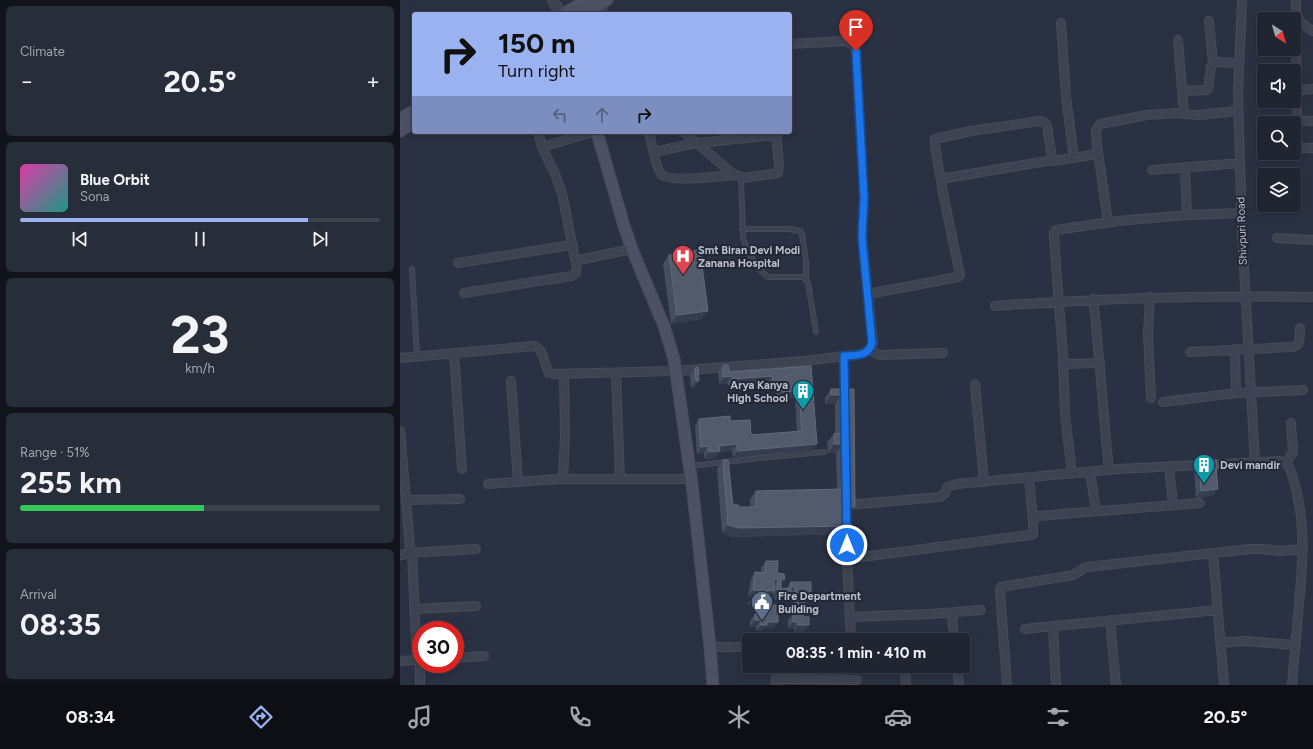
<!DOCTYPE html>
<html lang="en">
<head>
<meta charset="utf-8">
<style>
	body { margin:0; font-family:Figtree,sans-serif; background:#282d3a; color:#f1f3f6; height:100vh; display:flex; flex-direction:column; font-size:15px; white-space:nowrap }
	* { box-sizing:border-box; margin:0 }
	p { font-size:13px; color:#a2a5ac }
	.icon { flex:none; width:22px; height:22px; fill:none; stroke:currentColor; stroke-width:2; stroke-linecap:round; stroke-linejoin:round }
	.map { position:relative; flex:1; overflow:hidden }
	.side { display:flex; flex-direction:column; gap:6px; padding:6px; background:#12141c; width:400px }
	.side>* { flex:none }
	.banner { position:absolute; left:12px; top:12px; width:380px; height:122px; border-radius:4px; box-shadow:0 2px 10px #0003,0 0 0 1px #3d424d; background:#9bb2f0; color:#111; overflow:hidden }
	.needle { width:26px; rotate:143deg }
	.tools { position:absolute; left:857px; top:12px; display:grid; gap:8px }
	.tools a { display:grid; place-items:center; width:44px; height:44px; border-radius:4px; background:#202532; box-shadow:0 2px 10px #0003,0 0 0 1px #3d424d; font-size:20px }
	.speed { position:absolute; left:12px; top:621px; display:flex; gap:8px; font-size:20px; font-weight:700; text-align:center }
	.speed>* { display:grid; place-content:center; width:52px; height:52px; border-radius:50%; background:#202532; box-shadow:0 2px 10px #0003,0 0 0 1px #3d424d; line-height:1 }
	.speed .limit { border:6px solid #d22; background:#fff; color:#111 }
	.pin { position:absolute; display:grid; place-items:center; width:34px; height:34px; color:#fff; margin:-41px -17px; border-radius:50% 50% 50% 0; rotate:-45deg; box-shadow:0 0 4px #0007 }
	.pin .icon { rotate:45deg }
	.me { position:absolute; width:44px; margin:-22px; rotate:0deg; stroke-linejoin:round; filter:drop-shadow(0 0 3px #0008) }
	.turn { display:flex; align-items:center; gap:14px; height:84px; padding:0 20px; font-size:18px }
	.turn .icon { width:52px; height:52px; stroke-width:2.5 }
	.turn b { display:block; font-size:28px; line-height:34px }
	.lanes { display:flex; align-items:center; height:38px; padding:0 20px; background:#0003; justify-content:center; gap:20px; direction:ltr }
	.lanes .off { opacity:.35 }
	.big { font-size:30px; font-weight:700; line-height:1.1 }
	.side .tile { flex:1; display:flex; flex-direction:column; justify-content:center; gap:6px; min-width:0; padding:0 14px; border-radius:6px; background:#282d3a }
	.side .dial { align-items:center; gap:0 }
	.dial b { font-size:52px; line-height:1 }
	.song { display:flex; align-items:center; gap:12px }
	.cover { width:48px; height:48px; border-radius:6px; background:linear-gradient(135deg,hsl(320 70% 55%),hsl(170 70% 35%)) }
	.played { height:4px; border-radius:2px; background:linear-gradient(90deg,#9bb2f0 80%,#3d424d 80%) }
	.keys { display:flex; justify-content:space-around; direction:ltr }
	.heat { display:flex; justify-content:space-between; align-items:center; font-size:22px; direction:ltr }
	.charge { height:6px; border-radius:3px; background:linear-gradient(90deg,#34c759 51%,#3d424d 0) }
	.trip { position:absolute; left:342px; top:633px; width:228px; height:40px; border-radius:4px; background:#202532; box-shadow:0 2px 10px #0003,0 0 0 1px #3d424d; font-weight:700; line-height:40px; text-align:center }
	.tab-bar { display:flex; height:64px; justify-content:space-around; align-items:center; background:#0d0f14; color:#a2a5ac }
	.tab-bar .icon { width:28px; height:28px }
	.tab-bar .selected { color:#9bb2f0 }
	.tab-bar b { font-size:18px; color:#f1f3f6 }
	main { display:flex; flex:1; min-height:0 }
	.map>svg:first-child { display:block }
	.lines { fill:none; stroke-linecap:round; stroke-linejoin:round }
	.service-casing { stroke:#474c5b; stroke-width:6 }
	.minor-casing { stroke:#474c5b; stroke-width:10 }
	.tertiary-casing { stroke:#474c5b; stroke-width:12 }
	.secondary-casing { stroke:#474c5b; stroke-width:13 }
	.service { stroke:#3e4351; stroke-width:4 }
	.minor { stroke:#3e4351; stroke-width:8 }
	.tertiary { stroke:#3e4351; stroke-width:10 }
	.secondary { stroke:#4c5264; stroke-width:11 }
	.wall { fill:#454e5f }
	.shaded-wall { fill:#353d4f }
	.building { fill:#525a6b; stroke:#626a7a }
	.route-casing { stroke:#114b97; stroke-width:10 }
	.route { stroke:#1a73e8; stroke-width:7 }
	.labels { text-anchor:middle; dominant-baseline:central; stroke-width:4; stroke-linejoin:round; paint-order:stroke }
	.street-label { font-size:11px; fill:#bbbfcb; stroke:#222837 }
	.poi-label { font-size:11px; font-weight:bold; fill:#bbbfcb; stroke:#222837; text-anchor:start }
</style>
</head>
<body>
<main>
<section class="side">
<div class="tile"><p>Climate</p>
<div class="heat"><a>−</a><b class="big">20.5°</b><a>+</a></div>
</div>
<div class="tile">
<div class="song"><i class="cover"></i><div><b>Blue Orbit</b><p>Sona</p></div></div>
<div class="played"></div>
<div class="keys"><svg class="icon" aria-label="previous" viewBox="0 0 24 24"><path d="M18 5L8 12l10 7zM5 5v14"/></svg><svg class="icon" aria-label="pause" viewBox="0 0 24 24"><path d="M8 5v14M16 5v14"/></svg><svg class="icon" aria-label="next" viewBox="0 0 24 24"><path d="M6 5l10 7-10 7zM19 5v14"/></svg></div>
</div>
<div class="tile dial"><b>23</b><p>km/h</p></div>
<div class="tile"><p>Range · 51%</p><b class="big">255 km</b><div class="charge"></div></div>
<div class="tile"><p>Arrival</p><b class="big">08:35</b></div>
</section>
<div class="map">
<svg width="913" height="685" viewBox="0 0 913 685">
	<rect width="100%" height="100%" fill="#2a3142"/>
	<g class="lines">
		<g class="service-casing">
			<path id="service" d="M341,178L343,237L348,252L359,269L368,277H401L404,278L408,283L416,332
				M342,229H389L400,231L402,234L406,262V280
				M12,269L17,356
				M291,466L369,457L424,452"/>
		</g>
		<g class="minor-casing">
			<path id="minor" d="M842,0L838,93L842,232L855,462
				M896,0C895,18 898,22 913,31
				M200,4L204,14
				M809,21L813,63
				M661,23L666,97L674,158
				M896,39L897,89L899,90L913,89
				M778,40L784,114
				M897,89V113L898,120L901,121H913
				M782,91L807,90L808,88L811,67L813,63L817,62L838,63
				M138,132L142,147L155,174L162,193L175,259L179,260L232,249
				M249,132C251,141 256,168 261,174C268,183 322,176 335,175
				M284,132L333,174L343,178L378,173L379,165L376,132
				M142,147L193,132
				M894,148H913
				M254,152L296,143L377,135
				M785,167L787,215
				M752,170L840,163
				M541,179L653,160
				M708,222L697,145L696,130L700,124L747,115L777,113L798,115L838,111
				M877,238L913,240
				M58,263L171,245
				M64,293L171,276L176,273L177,260
				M468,294L558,277L560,275L543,193L535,146V139L571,131L640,121L644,122L647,126L652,158L653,161L698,154
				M750,297L748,334L751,398
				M693,299C700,356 703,413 709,470
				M595,306C701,298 807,295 913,297
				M835,349L836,393
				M469,350L480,355L543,353
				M790,352L893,347C902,345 899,335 900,328
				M54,353L62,469
				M444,356L445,399
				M0,358L134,346C145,350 144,365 149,373L153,374L276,371L404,361L462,354C468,351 471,349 473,343L462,237L464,198L456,51L454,46L447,41L390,44
				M663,364L700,363
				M216,373L220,478
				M111,381L118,482
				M575,384L584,482
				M763,402L836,393L903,390
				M0,431L10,547L9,553L0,555
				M886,463L893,452L891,423
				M769,466L773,504
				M690,472L696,511
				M672,474L665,414L663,356L654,238V233L656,230L718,221L787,215L841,213
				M629,478L633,520
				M163,479L165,435L164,374
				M88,484L160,479H291
				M6,500L60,499
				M447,505L540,497L545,493L547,487L557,484L718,469L880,461C891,464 891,472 894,482C906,522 903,562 899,603C897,630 894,658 892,685
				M447,519V559L451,640
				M12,552L17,661L21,660
				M9,553L76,549
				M813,554L824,685
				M447,559L630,535L633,534V520L638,516L800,503
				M15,609L76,606
				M552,613L554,640
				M450,617L530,614L581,610
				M710,620L716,685
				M653,626L656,685
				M625,629L818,610
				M820,643L844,641L895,645
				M310,647H349
				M55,658L84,656
				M0,661L14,660L20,662V685
				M505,666L506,685
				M557,666L559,685
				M376,679L457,680
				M376,685L377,666
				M607,685L600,591L601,587L673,575C678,573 681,569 687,567L850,549H862L880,551L903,549"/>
		</g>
		<g class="tertiary-casing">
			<path id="tertiary" d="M153,0L160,14"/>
		</g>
		<g class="secondary-casing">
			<path id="secondary" d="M163,14L188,0
				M184,14L207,0
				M0,119L14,111
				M0,131L14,122
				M197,132L224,226L232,249L264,326L274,359L292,484L310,647L313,685"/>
		</g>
		<use href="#service" class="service"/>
		<use href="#minor" class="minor"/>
		<use href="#tertiary" class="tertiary"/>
		<use href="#secondary" class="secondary"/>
	</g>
	<path class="wall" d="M269,255L302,319L271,324L263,264Z
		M323,365L329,372L411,366L412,451L333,457L332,451L319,452L315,458L304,459V453L297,454L295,426L299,419L330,421L351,435L397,431L395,398L377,399L376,390L368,391V383L329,386L327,383L319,384L318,372Z
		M295,368L299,381L294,388H291L290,374Z
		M431,389H454L449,515L443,534L333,537L322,533L317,469L323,460L333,505L337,507H350V499L356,491L437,489L436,453H428L427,442L434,434L435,433V404H425V398Z
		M799,460L819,468L816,471L813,496L796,498L794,467Z
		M366,561L377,573L381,586V589H386L391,582L408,597V599L405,603L403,617L404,632H394V628H388V620L392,616V605L394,603H395V600L390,599L391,594L387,600H375V597L373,596V591L369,597H367V598L363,605H348V603L353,597H348L351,579L355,572L361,573V568Z
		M364,605L373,628H364L362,631H356V627H350V621L355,614H360V612Z"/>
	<path class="shaded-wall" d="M308,311L302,319L271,324L277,315Z
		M332,376L327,383L319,384L323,377Z
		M372,376L368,383L329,386L333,379Z
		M296,381H299L294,388H291Z
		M381,383L376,390L368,391L373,384Z
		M399,391L395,398L377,399L382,392Z
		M431,395H441L435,404H425Z
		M337,444L332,451L319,452L315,458L304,459L309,452L319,446Z
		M417,444L412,451L333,457L338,451Z
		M434,444H443L436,453H428Z
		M308,446L304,453L297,454L301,447Z
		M818,489L813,496L796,498L801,491Z
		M449,507H455L449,515Z
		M328,525L450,526L443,534L333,537L322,533Z
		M374,579H378L374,586Z
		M381,579H385L381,586Z
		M390,587H395L387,600H375L380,593H386Z
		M353,590L362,591L357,597H348Z
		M368,590L374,591L369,597H363Z
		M377,590H380L375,597L373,596Z
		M411,592L406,599H408L403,606L395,605L400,599L408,593Z
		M395,593H400L395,600L390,599Z
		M353,598H367L363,605H348Z
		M355,620H361L356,627H350Z
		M367,622H378L373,628H364L362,631H356L361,625Z
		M393,622H398L394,628H388Z
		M398,625H409L404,632H394Z"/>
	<path class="building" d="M300,250L308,311L277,315L269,255Z
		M323,365H328L329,372L411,366L417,444L338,451L337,444L319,446L320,451L309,452L308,446L301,447L299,419L330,416V421L350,420L351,435L402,431L399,391L382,392L381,383L373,384L372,376L333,379L332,376L323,377Z
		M298,367L299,381H296L295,368Z
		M431,389H454L455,507H449L450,526L339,528L328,525L323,460H328L333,505H339L337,507H356V491L443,489V444H434V434L441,433V395H431Z
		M799,460H816L819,468H816L818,489L801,491Z
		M366,561H378L377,573L384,574L385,579H381V589L391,588V593H380V590H377L378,579H374V591L368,590L367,598H353V597L363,596L362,591L353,590L355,572L365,573Z
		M391,582H411V592L408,593V599H400V593H395V587H390Z
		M394,603H405V609V606H397L393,610Z
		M364,605H376V613H378V622H367V625H361V620H355V614H364Z
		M397,606H405L403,617H409V625H398V622H393V614H396Z"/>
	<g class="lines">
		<g class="route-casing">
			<path id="route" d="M447,545L444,356C456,355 468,357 472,343L462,237L464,198L456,51"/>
		</g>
		<use href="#route" class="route"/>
	</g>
	<defs>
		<g id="hospital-pin" transform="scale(1.15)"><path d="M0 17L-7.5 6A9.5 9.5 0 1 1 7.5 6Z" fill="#e0444e" stroke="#222837"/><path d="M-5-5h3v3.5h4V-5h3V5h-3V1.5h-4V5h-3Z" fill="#fff"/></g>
		<g id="building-pin" transform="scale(1.15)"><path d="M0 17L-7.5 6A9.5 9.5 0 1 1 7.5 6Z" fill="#0f9aa8" stroke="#222837"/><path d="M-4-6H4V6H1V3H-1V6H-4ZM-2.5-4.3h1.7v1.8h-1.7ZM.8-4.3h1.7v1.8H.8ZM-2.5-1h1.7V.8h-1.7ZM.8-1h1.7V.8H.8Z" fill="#fff"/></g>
		<g id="civic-pin" transform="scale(1.15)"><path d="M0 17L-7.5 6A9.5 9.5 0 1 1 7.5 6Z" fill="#5c6f8a" stroke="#222837"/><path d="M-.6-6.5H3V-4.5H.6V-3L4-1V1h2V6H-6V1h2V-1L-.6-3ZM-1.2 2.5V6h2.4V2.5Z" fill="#fff"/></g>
	</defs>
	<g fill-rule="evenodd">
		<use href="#hospital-pin" x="283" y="256"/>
		<use href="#building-pin" x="403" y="391"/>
		<use href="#building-pin" x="804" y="465"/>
		<use href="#civic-pin" x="362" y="602"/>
	</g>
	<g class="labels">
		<g class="street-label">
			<text transform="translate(842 231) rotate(-92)">Shivpuri Road</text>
		</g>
		<g class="poi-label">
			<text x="298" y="250">Smt Biran Devi Modi<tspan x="298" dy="13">Zanana Hospital</tspan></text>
			<text x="388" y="385" text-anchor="end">Arya Kanya<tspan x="388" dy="13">High School</tspan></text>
			<text x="820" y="465">Devi mandir</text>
			<text x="378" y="596">Fire Department<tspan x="378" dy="13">Building</tspan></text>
		</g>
	</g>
</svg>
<div class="tools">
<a><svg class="needle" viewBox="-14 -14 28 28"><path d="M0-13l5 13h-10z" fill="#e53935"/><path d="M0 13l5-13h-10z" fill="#a2a5ac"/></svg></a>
<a><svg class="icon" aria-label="sound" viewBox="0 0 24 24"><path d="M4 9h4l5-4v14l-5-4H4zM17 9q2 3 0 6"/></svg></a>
<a><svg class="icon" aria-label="search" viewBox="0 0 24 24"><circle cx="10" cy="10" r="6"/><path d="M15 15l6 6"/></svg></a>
<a><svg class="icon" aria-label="layers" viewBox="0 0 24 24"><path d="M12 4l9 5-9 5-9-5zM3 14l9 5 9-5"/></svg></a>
</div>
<div class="speed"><div class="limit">30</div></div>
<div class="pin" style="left:456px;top:51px;background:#d93025"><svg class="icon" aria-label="arrive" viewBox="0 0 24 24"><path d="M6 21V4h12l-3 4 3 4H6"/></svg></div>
<svg class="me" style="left:447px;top:545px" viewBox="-20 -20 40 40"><circle r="17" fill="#1a73e8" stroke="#fff" stroke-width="3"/><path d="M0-11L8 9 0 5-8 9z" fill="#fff"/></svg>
<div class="trip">08:35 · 1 min · 410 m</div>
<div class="banner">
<div class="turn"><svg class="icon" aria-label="right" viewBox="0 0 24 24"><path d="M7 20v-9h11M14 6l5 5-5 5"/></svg><div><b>150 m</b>Turn right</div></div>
<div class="lanes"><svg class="icon off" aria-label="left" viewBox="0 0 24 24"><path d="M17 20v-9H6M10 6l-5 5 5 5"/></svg><svg class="icon off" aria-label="ahead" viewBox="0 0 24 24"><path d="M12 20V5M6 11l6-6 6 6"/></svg><svg class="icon" aria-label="right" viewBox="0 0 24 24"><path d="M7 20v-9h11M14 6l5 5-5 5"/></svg></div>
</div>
</div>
</main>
<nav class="tab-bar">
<b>08:34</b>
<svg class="icon selected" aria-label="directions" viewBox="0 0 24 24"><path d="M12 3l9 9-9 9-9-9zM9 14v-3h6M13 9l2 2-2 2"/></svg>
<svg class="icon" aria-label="music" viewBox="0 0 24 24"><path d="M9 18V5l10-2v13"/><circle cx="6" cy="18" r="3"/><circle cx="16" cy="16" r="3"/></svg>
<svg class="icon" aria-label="phone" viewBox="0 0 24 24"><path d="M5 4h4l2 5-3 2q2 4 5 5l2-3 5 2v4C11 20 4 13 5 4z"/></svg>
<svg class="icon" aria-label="climate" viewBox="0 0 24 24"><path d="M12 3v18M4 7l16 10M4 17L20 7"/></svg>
<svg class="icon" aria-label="car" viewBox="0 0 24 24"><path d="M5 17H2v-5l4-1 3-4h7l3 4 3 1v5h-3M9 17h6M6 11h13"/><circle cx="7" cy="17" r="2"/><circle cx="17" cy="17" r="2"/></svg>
<svg class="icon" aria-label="filters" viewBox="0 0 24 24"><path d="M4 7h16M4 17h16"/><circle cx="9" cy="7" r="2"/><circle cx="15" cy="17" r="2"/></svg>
<b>20.5°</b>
</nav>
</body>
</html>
